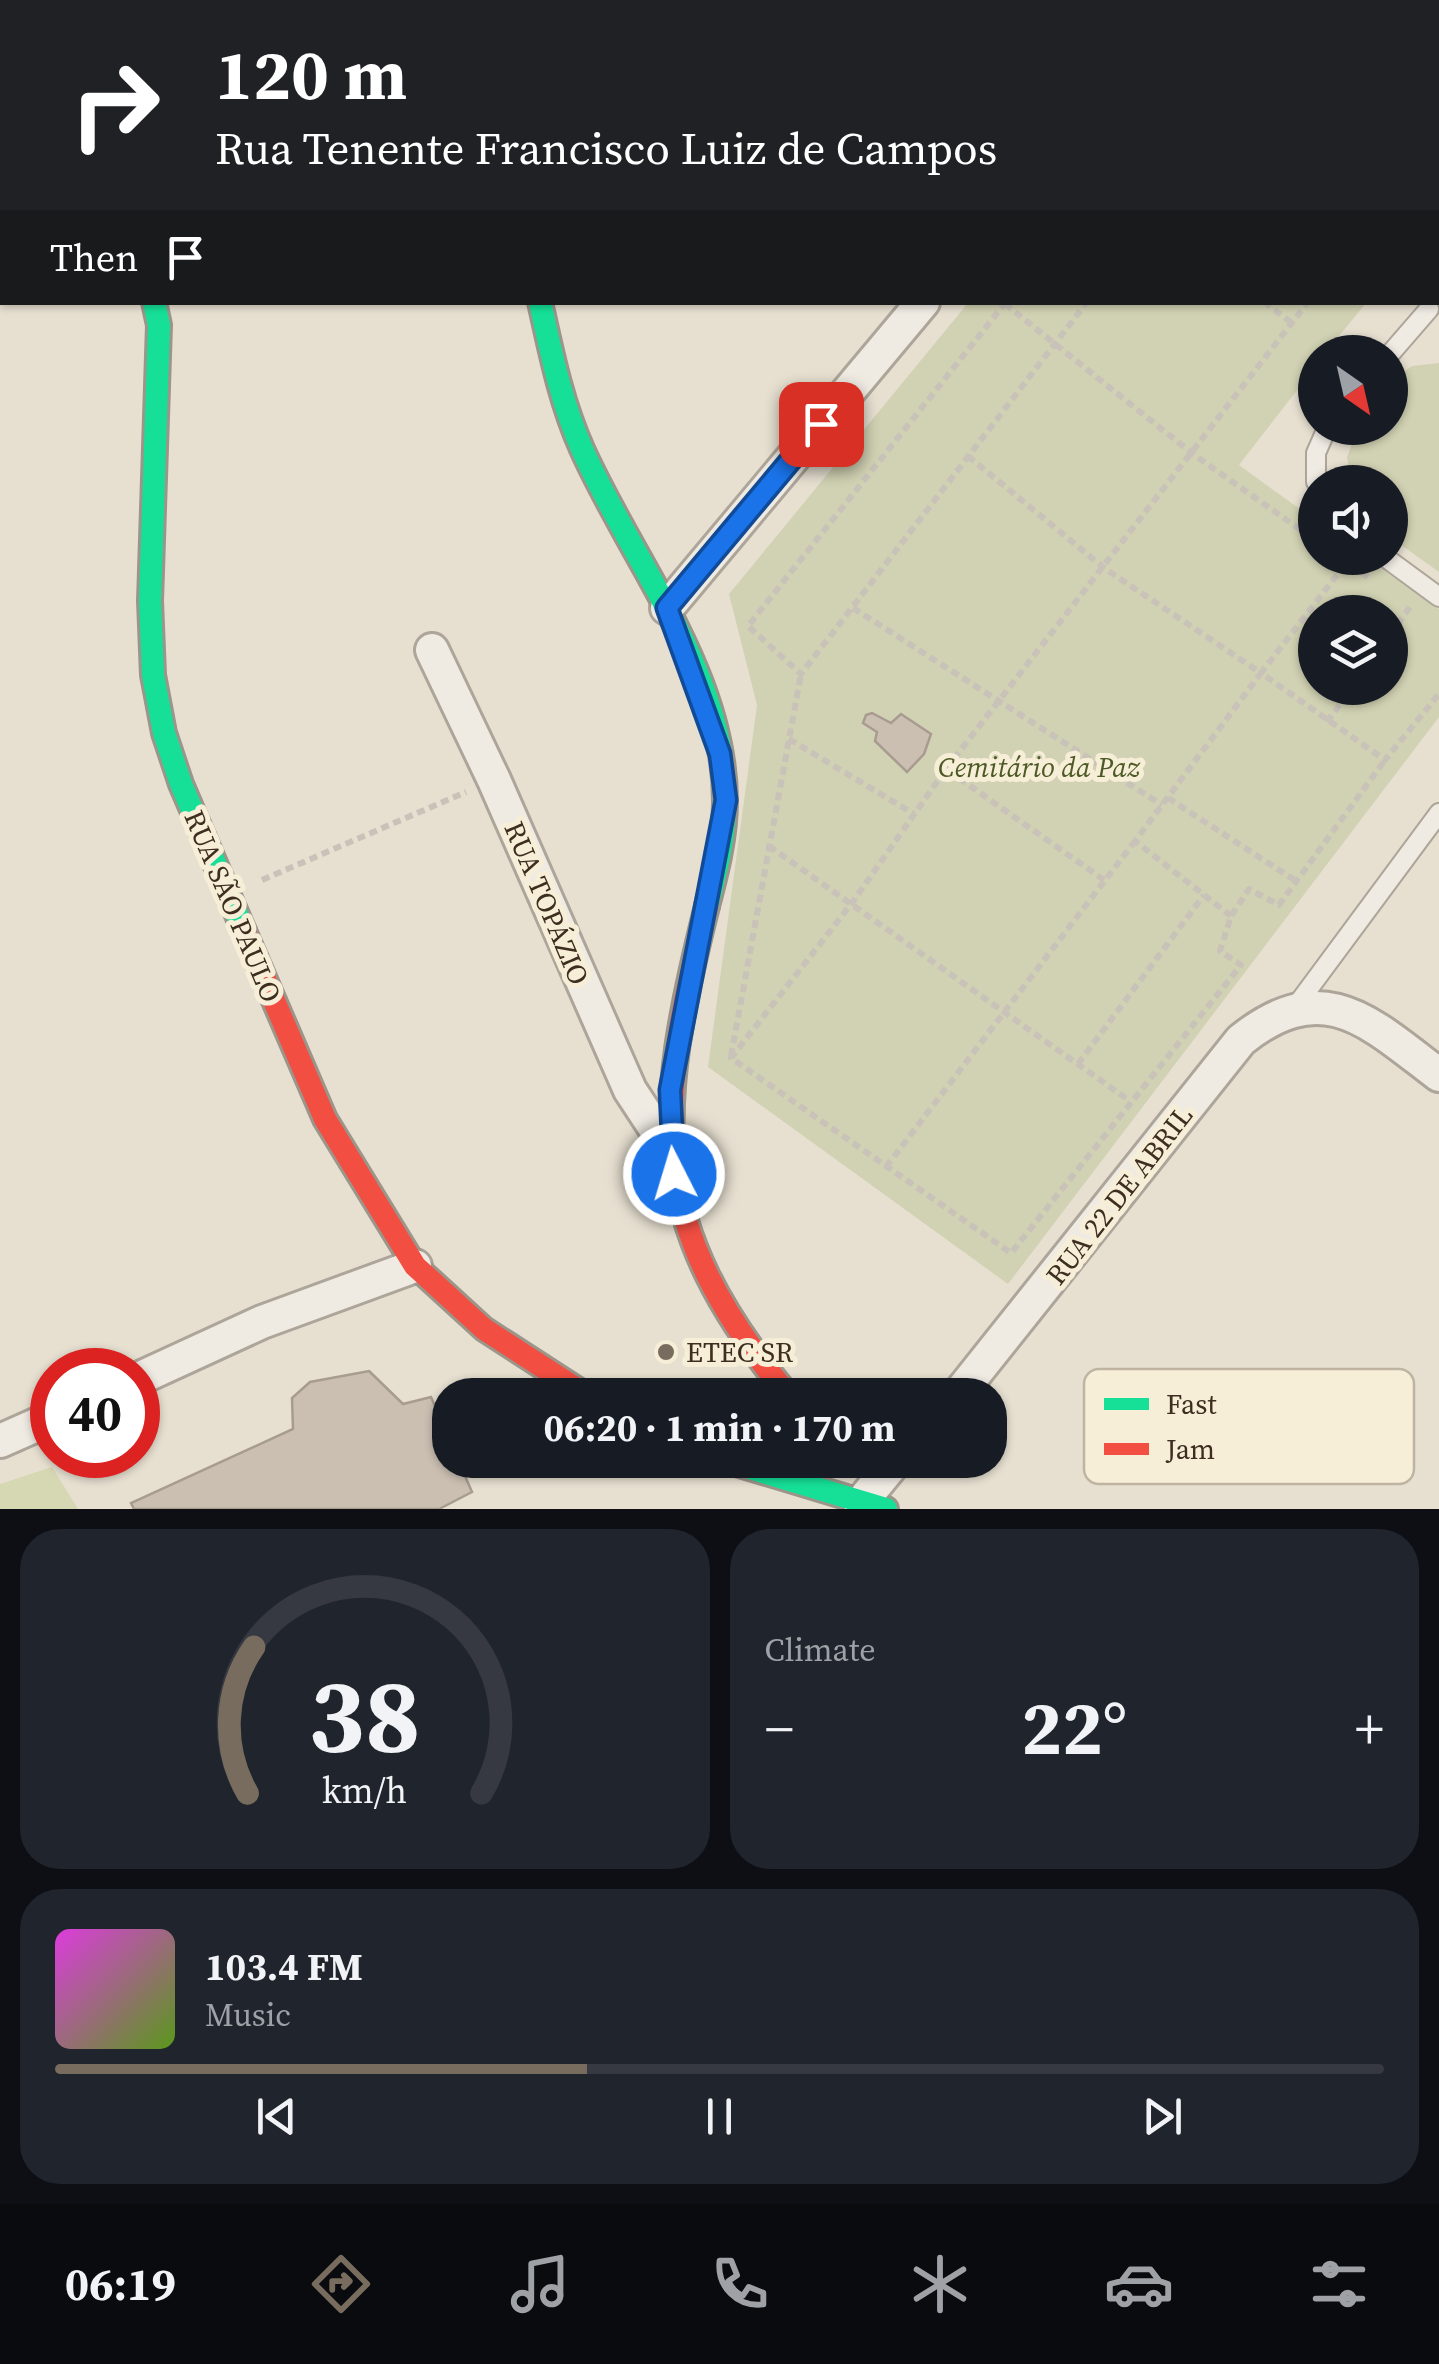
<!DOCTYPE html>
<html lang="en">
<head>
<meta charset="utf-8">
<style>
	body { margin:0; font-family:"Source Serif 4",serif; background:#20242c; color:#f1f3f6; height:100vh; display:flex; flex-direction:column; font-size:38px; white-space:nowrap }
	* { box-sizing:border-box; margin:0 }
	p { font-size:32px; color:#9ea1a6 }
	.icon { flex:none; width:55px; height:55px; fill:none; stroke:currentColor; stroke-width:2; stroke-linecap:round; stroke-linejoin:round }
	.map { position:relative; height:1509px; overflow:hidden }
	.drawer { display:flex; flex-direction:column; gap:20px; padding:20px; background:#0d0f14; flex:1 }
	.drawer>* { flex:none }
	.hud { position:absolute; left:0px; top:0px; width:1440px; height:305px; box-shadow:0 2px 8px #0004; background:#202124; color:#fff; overflow:hidden }
	.needle { width:65px; rotate:146deg }
	.buttons { position:absolute; left:1298px; top:335px; display:grid; gap:20px }
	.buttons a { display:grid; place-items:center; width:110px; height:110px; border-radius:50%; background:#171b24; box-shadow:0 2px 8px #0004; font-size:50px }
	.speed { position:absolute; left:30px; top:1348px; display:flex; gap:20px; font-size:50px; font-weight:700; text-align:center }
	.speed>* { display:grid; place-content:center; width:130px; height:130px; border-radius:50%; background:#171b24; box-shadow:0 2px 8px #0004; line-height:1 }
	.speed .limit { border:15px solid #d22; background:#fff; color:#111 }
	.pin { position:absolute; display:grid; place-items:center; width:85px; height:85px; color:#fff; margin:-42px; border-radius:20px; box-shadow:0 5px 15px #0006 }
	.me { position:absolute; width:110px; margin:-55px; rotate:355deg; stroke-linejoin:round; filter:drop-shadow(0 0 8px #0008) }
	.turn { display:flex; align-items:center; gap:35px; height:210px; padding:0 50px; font-size:45px }
	.turn .icon { width:130px; height:130px; stroke-width:2.5 }
	.turn b { display:block; font-size:70px; line-height:85px }
	.then { display:flex; align-items:center; height:95px; padding:0 50px; background:#0003; gap:20px; font-size:38px }
	.big { font-size:75px; font-weight:700; line-height:1.1 }
	.drawer .card { flex:1; display:flex; flex-direction:column; justify-content:center; gap:15px; min-width:0; padding:0 35px; border-radius:40px; background:#20242c }
	.drawer .dial { align-items:center; gap:0 }
	.dial svg { height:260px; overflow:visible; fill:none; stroke:#363941; stroke-width:7; stroke-linecap:round; text-anchor:middle }
	.dial text { fill:#f1f3f6; stroke:none }
	.song { display:flex; align-items:center; gap:30px }
	.cover { width:120px; height:120px; border-radius:15px; background:linear-gradient(135deg,hsl(300 70% 55%),hsl(90 70% 35%)) }
	.played { height:10px; border-radius:5px; background:linear-gradient(90deg,#786c5e 40%,#363941 40%) }
	.keys { display:flex; justify-content:space-around; direction:ltr }
	.heat { display:flex; justify-content:space-between; align-items:center; font-size:55px; direction:ltr }
	.drawer .tiles { flex:1; display:grid; gap:20px; grid-template-columns:1fr 1fr }
	.card:last-child { grid-column:span 2 }
	.trip { position:absolute; left:432px; top:1378px; width:575px; height:100px; border-radius:40px; background:#171b24; box-shadow:0 2px 8px #0004; font-weight:700; line-height:100px; text-align:center }
	.tabs { display:flex; height:160px; justify-content:space-around; align-items:center; background:#090b0e; color:#9ea1a6 }
	.tabs .icon { width:70px; height:70px }
	.tabs .active { color:#786c5e }
	.tabs b { font-size:45px; color:#f1f3f6 }
	.map>svg:first-child { display:block }
	.green { fill:#d6d7b3 }
	.cemetery { fill:#d1d1b3; fill-rule:evenodd }
	.building { fill:#cbbfb2; stroke:#a89c90; stroke-width:2.5 }
	.lines { fill:none; stroke-linecap:round; stroke-linejoin:round }
	.lane-casing { stroke:#ada599; stroke-width:22 }
	.street-casing { stroke:#ada599; stroke-width:38 }
	.fast-casing { stroke:#9c958a; stroke-width:28 }
	.jam-casing { stroke:#9c958a; stroke-width:28 }
	.path { stroke:#c8c2b9; stroke-width:6; stroke-dasharray:8 5; stroke-linecap:butt }
	.lane { stroke:#efebe3; stroke-width:18 }
	.street { stroke:#efebe3; stroke-width:32 }
	.fast { stroke:#16e098; stroke-width:22 }
	.jam { stroke:#f24e42; stroke-width:22 }
	.route-casing { stroke:#114b97; stroke-width:25 }
	.route { stroke:#1a73e8; stroke-width:18 }
	.poi-dot { fill:#786c5e; stroke:#f7eed8; stroke-width:4 }
	.labels { text-anchor:middle; dominant-baseline:central; stroke-width:10; stroke-linejoin:round; paint-order:stroke }
	.park-label { font-size:28px; font-style:italic; fill:#4d5a26; stroke:#f7eed8 }
	.street-label { font-size:28px; fill:#3d2e20; stroke:#f7eed8 }
	.poi-label { font-size:28px; fill:#3d2e20; stroke:#f7eed8; text-anchor:start }
	.key { fill:#f7eed8; stroke:#bfb4a1; stroke-width:2.5 }
	.key-label { font-size:28px; fill:#3d2e20 }
</style>
</head>
<body>
<div class="map">
<svg width="1439" height="1509" viewBox="0 0 1439 1509">
	<rect width="100%" height="100%" fill="#e7e0d1"/>
	<path class="green" d="M52,1467L78,1509H0V1484Z"/>
	<path class="cemetery" d="M968,303H1366L1326,352H1315V367L1239,465L1315,520V558H1367L1439,609V717L1008,1284L708,1067L757,705L729,594ZM1315,612H1390V688H1315Z
		M1439,363V572L1390,537V482H1351L1347,457L1358,428H1390V382L1412,366Z"/>
	<path class="building" d="M872,713L891,723L901,714L931,734L924,754L907,772L875,741L877,732L863,723L866,715Z
		M369,1371L403,1404L431,1397L450,1441V1460H458L472,1492L439,1509H134L131,1503L293,1429L292,1398L310,1382Z"/>
	<g class="lines">
		<g class="lane-casing">
			<path id="lane" d="M1390,354L1429,309
				M1316,482V453L1327,428
				M1386,558L1439,597
				M1293,1010L1439,813"/>
		</g>
		<g class="street-casing">
			<path id="street" d="M1174,2L1176,0
				M667,608L923,302
				M432,650L494,780L630,1090L670,1151
				M138,1379L262,1322L415,1266
				M958,1395L1241,1040C1324,974 1369,1022 1439,1075
				M0,1441L52,1418
				M860,1504L896,1460"/>
		</g>
		<g class="fast-casing">
			<path id="fast" d="M154,302L159,325L150,601L153,675L164,733L181,784L244,931
				M540,302C551,352 561,402 582,449C632,561 725,673 725,801C725,837 716,872 707,906
				M723,1460L886,1509"/>
		</g>
		<g class="jam-casing">
			<path id="jam" d="M469,0L470,2
				M0,75L2,77
				M707,906C655,1114 644,1222 788,1395
				M244,931L325,1119L415,1266L484,1329L586,1395"/>
		</g>
		<path class="path" d="M813,0V2
			M1338,0L1342,2
			M1257,2L1259,0
			M1327,2L1329,0
			M1380,2L1382,0
			M1424,2L1426,0
			M1438,48L1439,46
			M1438,78L1439,79
			M1438,100L1439,98
			M1438,142L1439,140
			M1006,302L748,626L801,674L1087,302
			M1264,302L1292,323
			M1005,304L1193,454L1315,540
			M968,456L1104,568L1261,673L1347,562
			M1340,558L1369,578
			M853,608L1162,805
			M1390,635L1410,607
			M1327,722L1352,688
			M789,739L914,814
			M946,769L1308,302
			M1168,798L1296,881
			M769,846L1130,1101
			M262,880L466,792
			M1104,880L946,769L852,903L731,1058L1011,1253L1241,965L1220,951L1231,916L1249,889L1279,905L1385,760
			M1231,916L1135,841L1261,673L1385,760L1439,694
			M731,1056L801,674
			M1078,1064L1204,895
			M886,1167L1135,841"/>
		<use href="#lane" class="lane"/>
		<use href="#street" class="street"/>
		<use href="#fast" class="fast"/>
		<use href="#jam" class="jam"/>
	</g>
	<g class="lines">
		<g class="route-casing">
			<path id="route" d="M674,1174L670,1090L726,800L720,754L667,608L821,424"/>
		</g>
		<use href="#route" class="route"/>
	</g>
	<circle class="poi-dot" cx="666" cy="1352" r="10"/>
	<g class="labels">
		<g class="park-label">
			<text x="1039" y="767">Cemitário da Paz</text>
		</g>
		<g class="street-label">
			<text transform="translate(547 903) rotate(67)">RUA TOPÁZIO</text>
			<text transform="translate(233 906) rotate(67)">RUA SÃO PAULO</text>
			<text transform="translate(1119 1195) rotate(-52)">RUA 22 DE ABRIL</text>
		</g>
		<g class="poi-label">
			<text x="686" y="1352">ETEC SR</text>
		</g>
	</g>
	<rect x="1084" y="1369" width="330" height="115" rx="15" class="key"/>
	<rect x="1104" y="1398" width="45" height="12" fill="#16e098"/>
	<rect x="1104" y="1443" width="45" height="12" fill="#f24e42"/>
	<g class="key-label">
		<text x="1166" y="1414">Fast</text>
		<text x="1166" y="1459">Jam</text>
	</g>
</svg>
<div class="buttons">
<a><svg class="needle" viewBox="-14 -14 28 28"><path d="M0-13l5 13h-10z" fill="#e53935"/><path d="M0 13l5-13h-10z" fill="#9ea1a6"/></svg></a>
<a><svg class="icon" aria-label="sound" viewBox="0 0 24 24"><path d="M4 9h4l5-4v14l-5-4H4zM17 9q2 3 0 6"/></svg></a>
<a><svg class="icon" aria-label="layers" viewBox="0 0 24 24"><path d="M12 4l9 5-9 5-9-5zM3 14l9 5 9-5"/></svg></a>
</div>
<div class="speed"><div class="limit">40</div></div>
<div class="pin" style="left:821px;top:424px;background:#d93025"><svg class="icon" aria-label="arrive" viewBox="0 0 24 24"><path d="M6 21V4h12l-3 4 3 4H6"/></svg></div>
<svg class="me" style="left:674px;top:1174px" viewBox="-20 -20 40 40"><circle r="17" fill="#1a73e8" stroke="#fff" stroke-width="3"/><path d="M0-11L8 9 0 5-8 9z" fill="#fff"/></svg>
<div class="trip">06:20 · 1 min · 170 m</div>
<div class="hud">
<div class="turn"><svg class="icon" aria-label="right" viewBox="0 0 24 24"><path d="M7 20v-9h11M14 6l5 5-5 5"/></svg><div><b>120 m</b>Rua Tenente Francisco Luiz de Campos</div></div>
<div class="then">Then<svg class="icon" aria-label="arrive" viewBox="0 0 24 24"><path d="M6 21V4h12l-3 4 3 4H6"/></svg></div>
</div>
</div>
<section class="drawer">
<div class="tiles">
<div class="card dial"><svg viewBox="0 0 100 80">
<path d="M14 69A42 42 0 1 1 86 69"/>
<path d="M14 69A42 42 0 0 1 16 24" stroke="#786c5e"/>
<text x="50" y="56" font-size="32" font-weight="700">38</text>
<text x="50" y="72" font-size="11">km/h</text>
</svg></div>
<div class="card"><p>Climate</p>
<div class="heat"><a>−</a><b class="big">22°</b><a>+</a></div>
</div>
<div class="card">
<div class="song"><i class="cover"></i><div><b>103.4 FM</b><p>Music</p></div></div>
<div class="played"></div>
<div class="keys"><svg class="icon" aria-label="previous" viewBox="0 0 24 24"><path d="M18 5L8 12l10 7zM5 5v14"/></svg><svg class="icon" aria-label="pause" viewBox="0 0 24 24"><path d="M8 5v14M16 5v14"/></svg><svg class="icon" aria-label="next" viewBox="0 0 24 24"><path d="M6 5l10 7-10 7zM19 5v14"/></svg></div>
</div>
</div>
</section>
<nav class="tabs">
<b>06:19</b>
<svg class="icon active" aria-label="directions" viewBox="0 0 24 24"><path d="M12 3l9 9-9 9-9-9zM9 14v-3h6M13 9l2 2-2 2"/></svg>
<svg class="icon" aria-label="music" viewBox="0 0 24 24"><path d="M9 18V5l10-2v13"/><circle cx="6" cy="18" r="3"/><circle cx="16" cy="16" r="3"/></svg>
<svg class="icon" aria-label="phone" viewBox="0 0 24 24"><path d="M5 4h4l2 5-3 2q2 4 5 5l2-3 5 2v4C11 20 4 13 5 4z"/></svg>
<svg class="icon" aria-label="climate" viewBox="0 0 24 24"><path d="M12 3v18M4 7l16 10M4 17L20 7"/></svg>
<svg class="icon" aria-label="car" viewBox="0 0 24 24"><path d="M5 17H2v-5l4-1 3-4h7l3 4 3 1v5h-3M9 17h6M6 11h13"/><circle cx="7" cy="17" r="2"/><circle cx="17" cy="17" r="2"/></svg>
<svg class="icon" aria-label="filters" viewBox="0 0 24 24"><path d="M4 7h16M4 17h16"/><circle cx="9" cy="7" r="2"/><circle cx="15" cy="17" r="2"/></svg>
</nav>
</body>
</html>
